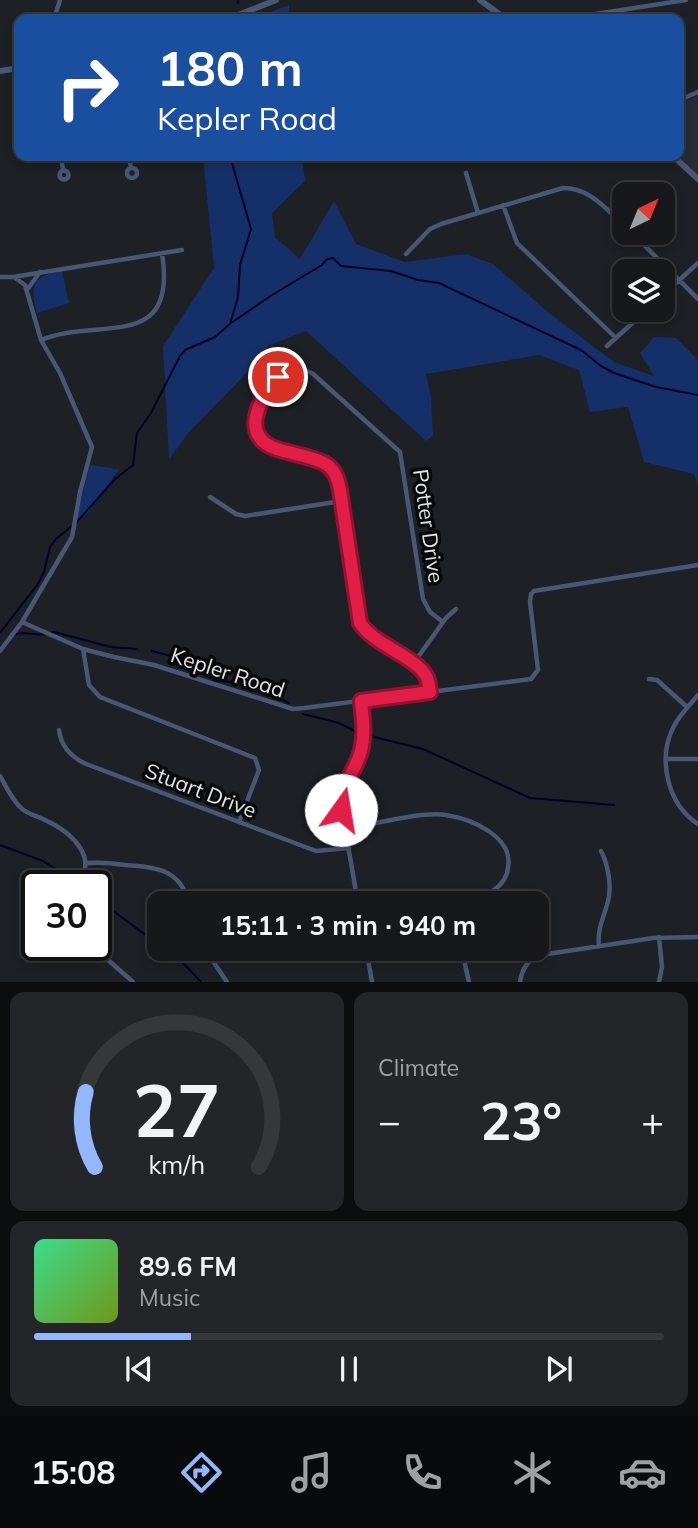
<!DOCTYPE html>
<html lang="en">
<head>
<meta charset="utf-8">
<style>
	body { margin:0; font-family:Mulish,sans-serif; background:#232528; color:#f1f3f6; height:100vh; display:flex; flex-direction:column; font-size:26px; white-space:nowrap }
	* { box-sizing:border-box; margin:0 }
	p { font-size:23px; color:#9ea0a3 }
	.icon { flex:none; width:38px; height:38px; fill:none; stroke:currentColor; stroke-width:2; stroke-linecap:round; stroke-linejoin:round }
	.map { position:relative; height:982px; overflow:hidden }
	.details { display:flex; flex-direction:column; gap:10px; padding:10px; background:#0c0d0f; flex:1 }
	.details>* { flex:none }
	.banner { position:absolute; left:14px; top:14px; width:670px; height:147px; border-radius:14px; box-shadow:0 4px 10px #0003,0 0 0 2px #35373a; background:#1a4fa0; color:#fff; overflow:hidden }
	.needle { width:46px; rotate:43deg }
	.buttons { position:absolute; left:612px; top:182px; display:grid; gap:14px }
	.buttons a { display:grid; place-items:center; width:63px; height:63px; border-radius:14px; background:#16181b; box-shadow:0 4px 10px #0003,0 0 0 2px #35373a; font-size:35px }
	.speed { position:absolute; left:21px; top:870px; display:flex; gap:14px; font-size:35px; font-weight:700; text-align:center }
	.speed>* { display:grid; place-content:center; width:91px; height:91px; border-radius:50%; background:#16181b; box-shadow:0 4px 10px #0003,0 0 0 2px #35373a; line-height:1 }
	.speed .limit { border:4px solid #111; border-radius:10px; background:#fff; color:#111 }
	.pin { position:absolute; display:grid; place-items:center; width:60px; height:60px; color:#fff; margin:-30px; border:4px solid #fff; border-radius:50%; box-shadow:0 2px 7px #0007 }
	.me { position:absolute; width:77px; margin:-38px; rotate:13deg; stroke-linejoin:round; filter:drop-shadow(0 0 5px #0008) }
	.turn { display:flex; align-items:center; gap:24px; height:147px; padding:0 28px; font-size:32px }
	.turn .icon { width:91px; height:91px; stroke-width:2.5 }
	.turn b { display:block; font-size:49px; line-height:60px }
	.big { font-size:52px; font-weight:700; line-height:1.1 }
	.details .tile { flex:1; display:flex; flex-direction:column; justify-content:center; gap:10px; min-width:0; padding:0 24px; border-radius:14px; background:#232528 }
	.details .dial { align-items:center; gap:0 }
	.dial svg { height:182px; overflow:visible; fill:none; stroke:#35373a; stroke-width:7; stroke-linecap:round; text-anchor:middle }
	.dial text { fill:#f1f3f6; stroke:none }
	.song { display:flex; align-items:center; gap:21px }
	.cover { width:84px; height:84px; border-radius:10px; background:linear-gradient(135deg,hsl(150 70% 55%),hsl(80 70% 35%)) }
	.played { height:7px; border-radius:4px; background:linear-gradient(90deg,#93b7fd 25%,#35373a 25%) }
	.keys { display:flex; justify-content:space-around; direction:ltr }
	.heat { display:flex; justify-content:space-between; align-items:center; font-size:38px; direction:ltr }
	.details .tiles { flex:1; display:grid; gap:10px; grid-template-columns:1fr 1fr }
	.tile:last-child { grid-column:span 2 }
	.trip { position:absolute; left:147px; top:891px; width:402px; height:70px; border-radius:14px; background:#16181b; box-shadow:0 4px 10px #0003,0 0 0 2px #35373a; font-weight:700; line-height:70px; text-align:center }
	.tab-bar { display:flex; height:112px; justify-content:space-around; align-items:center; background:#090a0b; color:#9ea0a3 }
	.tab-bar .icon { width:49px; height:49px }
	.tab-bar .on { color:#93b7fd }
	.tab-bar b { font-size:32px; color:#f1f3f6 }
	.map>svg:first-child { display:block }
	.built { fill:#262b34 }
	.green { fill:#152f68 }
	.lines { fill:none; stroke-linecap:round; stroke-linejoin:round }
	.stream { stroke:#00002d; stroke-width:2 }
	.minor { stroke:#475775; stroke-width:4.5 }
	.tertiary { stroke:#475775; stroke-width:6 }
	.route-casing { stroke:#92132f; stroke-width:18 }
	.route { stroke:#e11d48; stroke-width:12 }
	.labels { text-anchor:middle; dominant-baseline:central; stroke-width:7; stroke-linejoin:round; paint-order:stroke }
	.street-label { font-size:21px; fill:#e4e5e8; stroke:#08090b }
</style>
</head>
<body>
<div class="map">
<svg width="698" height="982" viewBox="0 0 698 982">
	<rect width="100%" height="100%" fill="#1d2024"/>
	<path class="built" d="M698,96V177L676,156H679V103Z"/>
	<path class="green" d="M289,5V19H251Z
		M203,156H302L305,181L272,213L275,237L300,259L334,201L356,244L405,262L466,254L493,264L548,312L614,362L654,376L640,353L654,337L676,338L698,360V485L694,474L644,462L628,407L590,412L579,370L539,355L426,374L431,397L433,436L426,441L306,331L268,346L243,377L190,431L169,459L163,346L214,268Z
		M62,271L69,303L37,313C29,285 33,276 62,271Z
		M90,465L119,469L89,512L77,522L80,501Z"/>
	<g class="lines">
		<path class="stream" d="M238,3V0
			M231,323L272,295L322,265L327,259L333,258L341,266L391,271L418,280L439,283L581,350L601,366L614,373L656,387L698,395
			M76,523L114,480L133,465L137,433L151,413L180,356L185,350L215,337L230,324L238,297L240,265L251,229L230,156
			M0,633L38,584L44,572L50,547L56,539L72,526
			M16,634C30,631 40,638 54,632L111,647L137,649
			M152,651L171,656L199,669L213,680L239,683L264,690L289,703
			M303,714L339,723L357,732
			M370,736L423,749L530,798L614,805
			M0,845L43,861L70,878
			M96,898L159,945
			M165,948L184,964L201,982"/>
		<path class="minor" d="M54,19L60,0
			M579,19L589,15L686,0
			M679,100L698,92
			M61,156L63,170
			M129,156L131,168
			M127 173a5 5 0 1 1 10 0a5 5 0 1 1-10 0Z
			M59.5 175a4.5 4.5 0 1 1 9 0a4.5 4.5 0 1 1-9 0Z
			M466,173L478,213
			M503,205L517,243L616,338
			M632,233L698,299
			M406,254L430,229L441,224L563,188C590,188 606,209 625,226
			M0,277H14L25,285L41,340L60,373L92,447L80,492L72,537L22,622L0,651
			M13,277L182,250
			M27,290L40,272
			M663,295L698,263
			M41,340C98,316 178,354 162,253
			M607,346L647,310
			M210,497L236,514L245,516L342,501
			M22,622L83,649L114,657L154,665L293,709L304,708L531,679L538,670L530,602L531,594L534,591L698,565
			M83,649L89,685L100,697L255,758L259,770L239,822
			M413,664L369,634L360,623L340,490C331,441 279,468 259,437C250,422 258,410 265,396C276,377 289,363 312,373L400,452L423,599L430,612L443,622
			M649,679L657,680L687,707
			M430,692L425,675L413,664L446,618L456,609
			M698,695C690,705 680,714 674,726C657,758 667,804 698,824
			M59,730C61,747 71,757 86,764L316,851L349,848
			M666,759H698
			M0,776C6,786 12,800 21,808C27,814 37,816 45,820C71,832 100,857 77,886
			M345,829C372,825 420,811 446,815C471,819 514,836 508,868C507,877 501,885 494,890C480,899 448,900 431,903
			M87,863C100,862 112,863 125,865C154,867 182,869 188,903
			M358,903L340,800C343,784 353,773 359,758C366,740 363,720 361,701
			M659,937L662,967L659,982
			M91,945L133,982
			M599,946C597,928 604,918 608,901C612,887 608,864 601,851
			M204,948L227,982
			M366,948L372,982
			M468,951L464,960L469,982
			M520,982C522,968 528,959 541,955L653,938L698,937"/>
		<path class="tertiary" d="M480,0L506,19
			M228,19L276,0
			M0,71L19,68
			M673,156L698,179"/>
	</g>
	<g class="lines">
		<g class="route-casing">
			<path id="route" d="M278,377C260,398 238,436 277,449C292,454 310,456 324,463C335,469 338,479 340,490L360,623C374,645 416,657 426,676C429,681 429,687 430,692L361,701C363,720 366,739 359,757C352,776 339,788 341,810"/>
		</g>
		<use href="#route" class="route"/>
	</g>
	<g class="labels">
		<g class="street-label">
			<text transform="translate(429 526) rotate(82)">Potter Drive</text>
			<text transform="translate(228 672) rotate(18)">Kepler Road</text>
			<text transform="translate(201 790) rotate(21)">Stuart Drive</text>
		</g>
	</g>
</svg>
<div class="buttons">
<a><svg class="needle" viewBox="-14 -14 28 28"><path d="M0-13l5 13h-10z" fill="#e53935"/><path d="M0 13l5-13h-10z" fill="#9ea0a3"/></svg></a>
<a><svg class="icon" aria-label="layers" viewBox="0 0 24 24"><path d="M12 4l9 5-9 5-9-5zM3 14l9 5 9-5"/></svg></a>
</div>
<div class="speed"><div class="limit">30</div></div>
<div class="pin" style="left:278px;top:377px;background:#d93025"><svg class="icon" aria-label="arrive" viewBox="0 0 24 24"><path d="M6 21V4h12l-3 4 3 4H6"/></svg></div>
<svg class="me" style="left:341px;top:810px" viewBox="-20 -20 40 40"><circle r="19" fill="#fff"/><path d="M0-13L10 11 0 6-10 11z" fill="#e11d48"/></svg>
<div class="trip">15:11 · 3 min · 940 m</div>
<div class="banner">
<div class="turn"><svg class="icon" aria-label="right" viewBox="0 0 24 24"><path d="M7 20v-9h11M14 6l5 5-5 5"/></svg><div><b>180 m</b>Kepler Road</div></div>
</div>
</div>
<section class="details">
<div class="tiles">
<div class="tile dial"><svg viewBox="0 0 100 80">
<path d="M14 69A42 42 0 1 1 86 69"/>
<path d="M14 69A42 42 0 0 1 10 36" stroke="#93b7fd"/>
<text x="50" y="56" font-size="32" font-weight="700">27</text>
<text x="50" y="72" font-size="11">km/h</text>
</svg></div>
<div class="tile"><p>Climate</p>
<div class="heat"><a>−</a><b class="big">23°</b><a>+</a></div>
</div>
<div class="tile">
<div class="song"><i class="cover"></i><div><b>89.6 FM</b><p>Music</p></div></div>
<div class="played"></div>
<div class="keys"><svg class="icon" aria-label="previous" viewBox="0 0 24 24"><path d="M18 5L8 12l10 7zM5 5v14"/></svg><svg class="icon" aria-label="pause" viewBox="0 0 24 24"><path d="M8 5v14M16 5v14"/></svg><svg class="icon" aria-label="next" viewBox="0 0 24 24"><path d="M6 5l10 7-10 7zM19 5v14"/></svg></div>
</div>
</div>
</section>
<nav class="tab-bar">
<b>15:08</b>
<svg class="icon on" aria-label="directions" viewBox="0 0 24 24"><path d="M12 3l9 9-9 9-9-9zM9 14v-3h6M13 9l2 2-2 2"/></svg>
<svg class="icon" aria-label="music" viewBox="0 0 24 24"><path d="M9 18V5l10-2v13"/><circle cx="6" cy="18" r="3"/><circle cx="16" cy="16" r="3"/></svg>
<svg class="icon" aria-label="phone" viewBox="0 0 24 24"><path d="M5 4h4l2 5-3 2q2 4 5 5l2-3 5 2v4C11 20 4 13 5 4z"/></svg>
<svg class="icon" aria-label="climate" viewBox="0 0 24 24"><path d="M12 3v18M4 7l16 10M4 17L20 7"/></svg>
<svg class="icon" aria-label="car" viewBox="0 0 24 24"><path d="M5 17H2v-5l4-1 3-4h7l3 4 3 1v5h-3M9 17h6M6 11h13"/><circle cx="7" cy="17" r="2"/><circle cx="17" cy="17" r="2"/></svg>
</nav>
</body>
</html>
